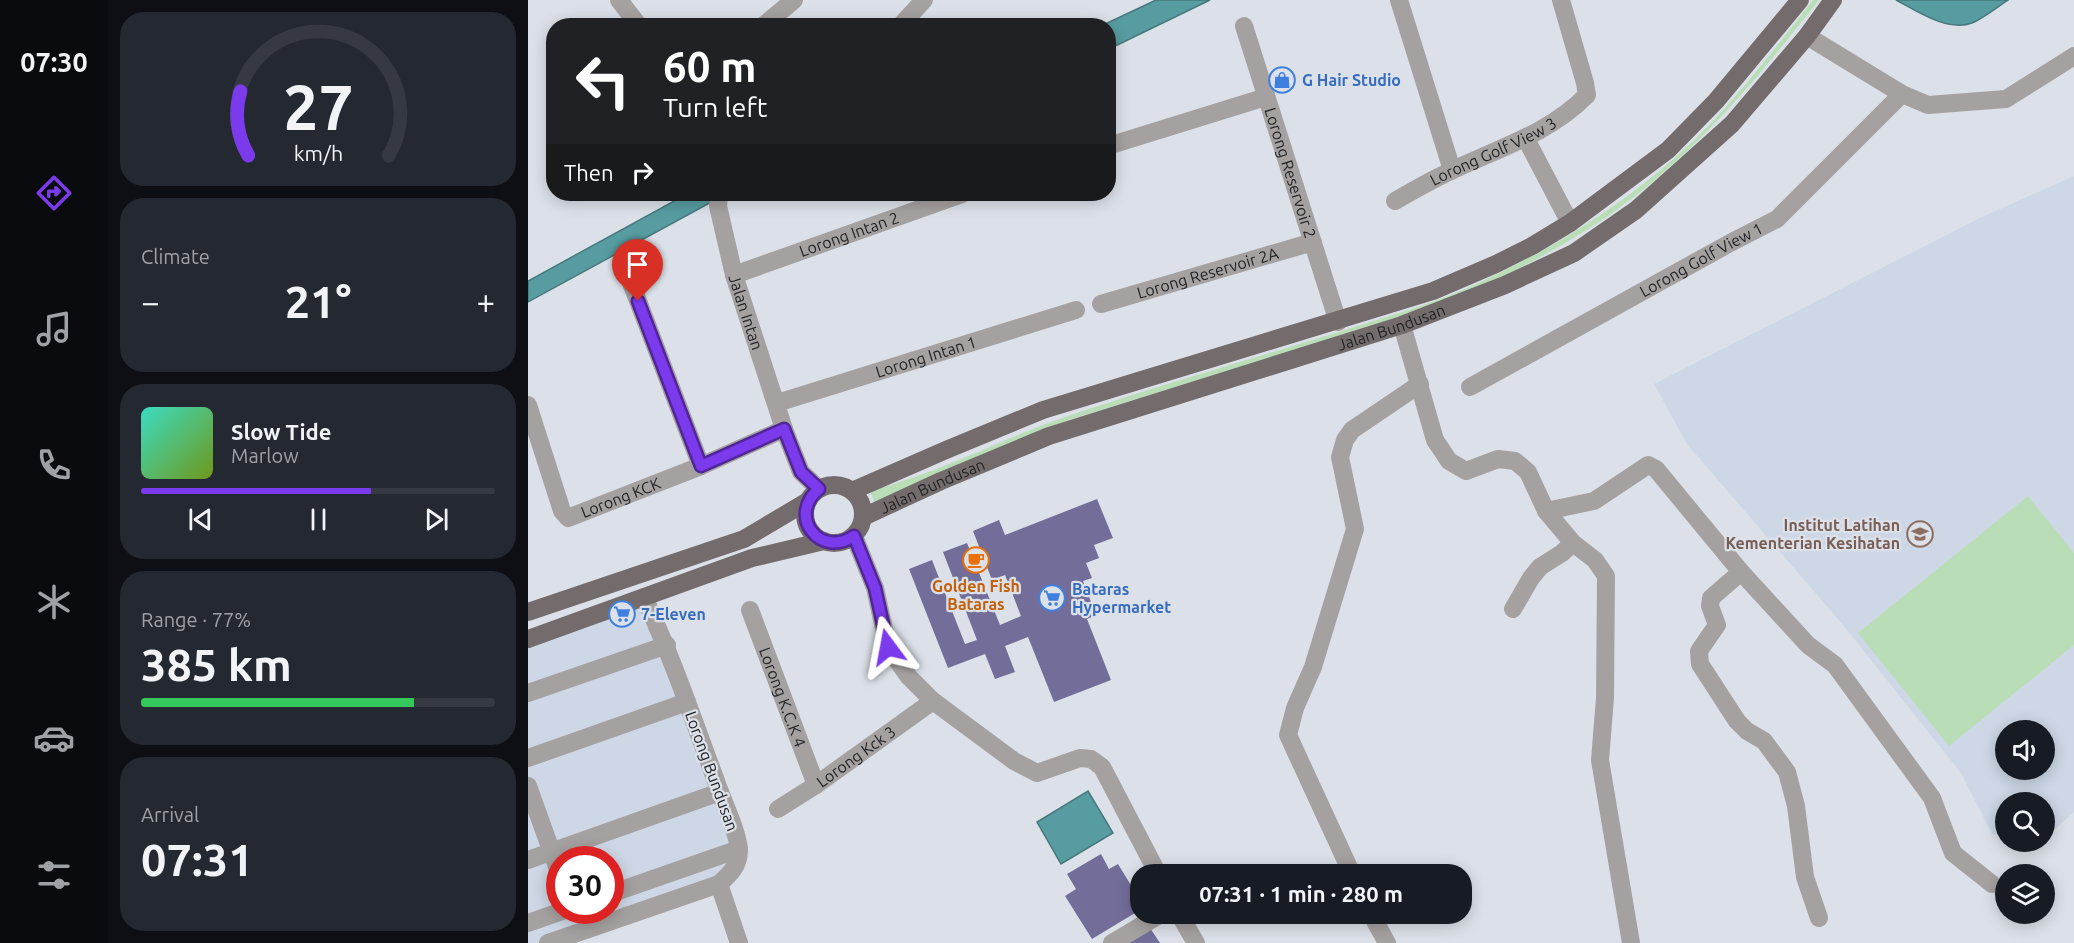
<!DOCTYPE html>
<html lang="en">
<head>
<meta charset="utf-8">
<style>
	body { margin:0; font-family:Ubuntu,sans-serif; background:#242831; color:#f1f3f6; height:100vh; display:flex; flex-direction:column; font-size:22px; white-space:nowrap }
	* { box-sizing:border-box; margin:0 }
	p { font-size:20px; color:#9ea1a6 }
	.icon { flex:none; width:33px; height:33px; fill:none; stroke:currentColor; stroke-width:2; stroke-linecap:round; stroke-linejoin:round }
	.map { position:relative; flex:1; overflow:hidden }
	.sheet { display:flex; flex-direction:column; gap:12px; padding:12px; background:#0d0f14; width:420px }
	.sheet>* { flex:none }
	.guide { position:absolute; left:18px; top:18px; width:570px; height:183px; border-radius:24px; box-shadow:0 3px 15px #0003; background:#202124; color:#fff; overflow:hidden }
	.controls { position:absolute; left:1467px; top:720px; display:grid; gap:12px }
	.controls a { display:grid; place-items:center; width:60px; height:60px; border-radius:50%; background:#171b24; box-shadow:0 3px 15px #0003; font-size:30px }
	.speed { position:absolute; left:18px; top:846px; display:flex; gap:12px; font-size:30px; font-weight:700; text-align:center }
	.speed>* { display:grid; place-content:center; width:78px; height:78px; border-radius:50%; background:#171b24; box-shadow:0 3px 15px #0003; line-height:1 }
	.speed .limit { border:9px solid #d22; background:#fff; color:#111 }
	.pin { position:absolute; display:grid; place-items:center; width:51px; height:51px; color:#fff; margin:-62px -26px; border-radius:50% 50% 50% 0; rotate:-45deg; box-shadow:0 0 6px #0007 }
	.pin .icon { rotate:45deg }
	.me { position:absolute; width:66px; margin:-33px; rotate:347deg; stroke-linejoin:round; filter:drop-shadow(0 0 4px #0008) }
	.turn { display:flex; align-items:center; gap:21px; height:126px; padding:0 18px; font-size:27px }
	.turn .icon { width:78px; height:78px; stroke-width:2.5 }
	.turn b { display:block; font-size:42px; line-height:51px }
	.then { display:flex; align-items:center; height:57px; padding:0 18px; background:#0003; gap:12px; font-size:22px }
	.big { font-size:45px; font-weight:700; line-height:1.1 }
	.sheet .tile { flex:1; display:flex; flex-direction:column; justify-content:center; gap:9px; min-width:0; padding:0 21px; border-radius:24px; background:#242831 }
	.sheet .dial { align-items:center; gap:0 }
	.dial svg { height:156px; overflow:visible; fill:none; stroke:#363941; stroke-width:7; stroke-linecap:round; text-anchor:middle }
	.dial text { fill:#f1f3f6; stroke:none }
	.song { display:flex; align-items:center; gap:18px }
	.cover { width:72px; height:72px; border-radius:9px; background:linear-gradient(135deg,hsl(170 70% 55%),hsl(80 70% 35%)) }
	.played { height:6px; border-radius:3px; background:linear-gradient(90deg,#7c3aed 65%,#363941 65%) }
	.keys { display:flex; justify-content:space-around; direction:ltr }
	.heat { display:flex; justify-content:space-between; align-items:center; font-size:33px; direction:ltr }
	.charge { height:9px; border-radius:4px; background:linear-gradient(90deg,#34c759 77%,#363941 0) }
	.trip { position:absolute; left:602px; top:864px; width:342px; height:60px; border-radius:24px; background:#171b24; box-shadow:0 3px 15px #0003; font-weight:700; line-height:60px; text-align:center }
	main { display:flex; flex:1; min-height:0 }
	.menu { display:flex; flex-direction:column; width:108px; justify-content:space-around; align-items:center; background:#090b0e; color:#9ea1a6 }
	.menu .icon { width:42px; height:42px }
	.menu .current { color:#7c3aed }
	.menu b { font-size:27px; color:#f1f3f6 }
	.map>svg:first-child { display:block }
	.built { fill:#cdd7e5; fill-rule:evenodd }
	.green { fill:#b9deb7 }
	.water { fill:#579ca1; stroke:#47787c; stroke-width:1.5 }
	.building { fill:#736d9a }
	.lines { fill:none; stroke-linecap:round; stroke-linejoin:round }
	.minor { stroke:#a6a1a1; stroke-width:18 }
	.major { stroke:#746c6c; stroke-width:18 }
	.route-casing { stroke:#51269a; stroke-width:15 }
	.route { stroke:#7c3aed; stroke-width:10 }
	.labels { text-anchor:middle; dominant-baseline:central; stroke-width:4.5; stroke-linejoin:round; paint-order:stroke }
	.shop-label { font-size:16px; font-weight:bold; fill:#366cbe; stroke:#dce1e9; text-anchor:start }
	.street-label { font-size:16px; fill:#212326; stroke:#dce1e9 }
	.education-label { font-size:16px; font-weight:bold; fill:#785e54; stroke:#dce1e9; text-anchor:end }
	.food-label { font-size:16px; font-weight:bold; fill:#c56008; stroke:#dce1e9 }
</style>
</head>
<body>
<main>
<nav class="menu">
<b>07:30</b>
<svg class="icon current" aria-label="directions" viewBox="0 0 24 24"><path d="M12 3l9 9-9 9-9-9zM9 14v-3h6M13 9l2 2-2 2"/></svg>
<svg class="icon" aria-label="music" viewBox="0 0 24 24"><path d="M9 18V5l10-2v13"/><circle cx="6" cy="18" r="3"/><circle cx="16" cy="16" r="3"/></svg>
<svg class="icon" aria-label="phone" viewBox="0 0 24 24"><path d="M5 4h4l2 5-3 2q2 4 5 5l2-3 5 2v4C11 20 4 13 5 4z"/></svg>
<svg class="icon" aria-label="climate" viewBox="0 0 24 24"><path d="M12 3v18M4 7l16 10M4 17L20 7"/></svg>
<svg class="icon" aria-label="car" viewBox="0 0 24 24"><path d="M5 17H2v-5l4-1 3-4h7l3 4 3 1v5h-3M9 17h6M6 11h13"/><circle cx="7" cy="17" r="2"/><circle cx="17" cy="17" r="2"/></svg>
<svg class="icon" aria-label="filters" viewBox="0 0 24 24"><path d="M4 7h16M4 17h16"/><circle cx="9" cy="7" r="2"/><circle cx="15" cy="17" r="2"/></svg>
</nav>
<section class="sheet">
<div class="tile dial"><svg viewBox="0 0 100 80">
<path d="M14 69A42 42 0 1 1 86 69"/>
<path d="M14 69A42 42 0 0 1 10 36" stroke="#7c3aed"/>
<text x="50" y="56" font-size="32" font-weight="700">27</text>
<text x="50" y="72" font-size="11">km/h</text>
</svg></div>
<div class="tile"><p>Climate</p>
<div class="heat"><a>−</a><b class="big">21°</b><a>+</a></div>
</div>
<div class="tile">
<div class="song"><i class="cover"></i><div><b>Slow Tide</b><p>Marlow</p></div></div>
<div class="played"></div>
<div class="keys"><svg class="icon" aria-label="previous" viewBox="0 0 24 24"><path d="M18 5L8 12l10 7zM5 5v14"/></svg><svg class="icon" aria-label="pause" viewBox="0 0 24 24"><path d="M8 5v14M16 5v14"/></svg><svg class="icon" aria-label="next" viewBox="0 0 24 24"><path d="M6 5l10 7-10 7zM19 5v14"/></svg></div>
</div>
<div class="tile"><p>Range · 77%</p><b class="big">385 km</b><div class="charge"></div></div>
<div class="tile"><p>Arrival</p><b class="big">07:31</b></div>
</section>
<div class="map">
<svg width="1546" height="943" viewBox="0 0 1546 943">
	<rect width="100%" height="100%" fill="#dce1e9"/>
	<path class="built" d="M1546,176V812L1517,838L1516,802H1478L1477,836L1464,834L1433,773L1315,625L1159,444L1126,384L1452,218ZM1478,730H1516V770H1478Z
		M116,597L209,842L205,872L20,943H0V639ZM32,860H82V910H32Z"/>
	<path class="green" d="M1285,0H1291C1236,70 1186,132 1116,189C1048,244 961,287 878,316C840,330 800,340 761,352C688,374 614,397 541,420L500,436L349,508L342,491C395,477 445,454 495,433C531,418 567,407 604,395C677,372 750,351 823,328C861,316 900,305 937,289C1013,256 1086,211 1149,156C1201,110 1242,54 1285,0Z
		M1500,496L1546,553V645L1421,746L1330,633Z"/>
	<path class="water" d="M628,0H682L581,49L580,26L575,25Z
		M1368,0H1480C1469,7 1456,18 1444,23C1419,32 1389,11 1368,0Z
		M159,194H198L0,302V281Z
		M560,791L585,833L533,864L509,822Z"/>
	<path class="building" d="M569,499L585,538L566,545L571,558L558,563L564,578L555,581L568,615L559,619L583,680L526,702L500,637L477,646L487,672L467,679L457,654L420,668L381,569L404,560L437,644L449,640L415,552L439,543L472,625L493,616L477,575L464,580L445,531L471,520L477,535Z
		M573,854L581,869L590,864L612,900V910L564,939L537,896L548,889L539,874Z
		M620,925L632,943H592Z"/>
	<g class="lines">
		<g class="minor">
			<path d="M91,0L111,26"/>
			<path d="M871,0L924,170"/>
			<path d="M235,26L266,0"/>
			<path d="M372,26L396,0"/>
			<path id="s1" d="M716,26L810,322"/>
			<path d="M1279,36L1374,94L1400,105L1478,99L1546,56"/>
			<path d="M998,139L1042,223"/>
			<path d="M580,146L738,97"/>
			<path id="s2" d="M191,194L190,206L206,275L256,429L273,472L291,489"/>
			<path id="s3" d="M867,201C886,190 905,179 925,170C971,148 1022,133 1059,95L1057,83L1033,0"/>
			<path id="s4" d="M206,275L434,194"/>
			<path d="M102,280L173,466"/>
			<path id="s5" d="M573,304L785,242"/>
			<path d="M874,325L907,440L921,461L938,471L970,459L987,461L1000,472L1018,511L1045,543L1067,560L1078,576L1077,698L1072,760L1103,943"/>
			<path id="s6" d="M942,387L1202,243L1249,219L1374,94"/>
			<path id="s7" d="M249,403L548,310"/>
			<path id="s8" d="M0,405L34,511L40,518L173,466L256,429"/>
			<path d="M1018,511L1066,501L1120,465L1128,469L1213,572L1280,645L1307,665L1404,798L1425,853L1464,884"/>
			<path d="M326,536L347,588L360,647L381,677L405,701L486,761L509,773L552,758L563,759L574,767L630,874"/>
			<path d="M1213,572L1183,598L1182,606L1189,625L1171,651L1172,664L1209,721L1219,731L1236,741L1259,772L1268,806L1277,877L1291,918"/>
			<path d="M985,609L1003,578L1012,567L1034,553L1045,543"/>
			<path id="s9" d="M222,610L288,785"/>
			<path d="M0,693L139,645"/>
			<path d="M0,758L159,702"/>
			<path d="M0,786L32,875"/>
			<path id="s10" d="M250,809L288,785L405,701"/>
			<path d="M0,860L192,792"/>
			<path d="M824,874L760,735L767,708L785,667L827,529L812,457L817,440L824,430L892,384"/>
			<path d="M191,884L211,943"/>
			<path d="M82,894L211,849"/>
			<path d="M651,914L668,943"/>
			<path d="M843,914L859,943"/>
			<path d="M0,923L37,910"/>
			<path d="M20,943L191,884C202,874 211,866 211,850C210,832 194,799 188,781C165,719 144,657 116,597"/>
			<path d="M584,943L633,914"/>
		</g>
		<g class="major">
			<circle cx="306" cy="514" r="29"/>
			<path d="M324,491L418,450L515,410L905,291L968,264L1004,246L1042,223L1140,150L1188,101L1272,0"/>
			<path id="s11" d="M335,517L413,481L521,436L874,325L977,285L1046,253L1108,210L1204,124L1279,36L1305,0"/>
			<path d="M0,612L216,539L280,501"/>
			<path d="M0,639L224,558L296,541"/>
		</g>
	</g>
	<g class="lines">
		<g class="route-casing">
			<path id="route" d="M110,301L173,466L256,429L273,472L291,489C259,515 291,559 326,536L347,588L360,647"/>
		</g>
		<use href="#route" class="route"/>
	</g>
	<defs>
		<g id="shop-ring" transform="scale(1.35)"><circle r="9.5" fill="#dce1e9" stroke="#3f7fe0" stroke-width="1.5"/><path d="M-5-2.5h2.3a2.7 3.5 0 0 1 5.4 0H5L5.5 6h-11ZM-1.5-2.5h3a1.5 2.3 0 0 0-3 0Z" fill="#3f7fe0"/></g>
		<g id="school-ring" transform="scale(1.35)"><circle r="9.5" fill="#dce1e9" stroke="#8d6e63" stroke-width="1.5"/><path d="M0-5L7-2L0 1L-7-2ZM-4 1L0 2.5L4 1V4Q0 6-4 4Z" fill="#8d6e63"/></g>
		<g id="cafe-ring" transform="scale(1.35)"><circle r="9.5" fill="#dce1e9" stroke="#e8710a" stroke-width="1.5"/><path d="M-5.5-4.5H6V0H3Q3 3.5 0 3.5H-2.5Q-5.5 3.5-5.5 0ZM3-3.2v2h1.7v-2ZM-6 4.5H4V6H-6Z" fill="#e8710a"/></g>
		<g id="supermarket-ring" transform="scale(1.35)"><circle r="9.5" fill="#dce1e9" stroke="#3f7fe0" stroke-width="1.5"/><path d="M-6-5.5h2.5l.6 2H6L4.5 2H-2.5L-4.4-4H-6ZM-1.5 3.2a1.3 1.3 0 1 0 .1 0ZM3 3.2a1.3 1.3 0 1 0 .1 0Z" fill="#3f7fe0"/></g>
	</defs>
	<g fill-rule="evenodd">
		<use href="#shop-ring" x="754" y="80"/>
		<use href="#school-ring" x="1392" y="534"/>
		<use href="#cafe-ring" x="448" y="560"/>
		<use href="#supermarket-ring" x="524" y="598"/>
		<use href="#supermarket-ring" x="94" y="614"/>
	</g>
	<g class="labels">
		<g class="shop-label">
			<text x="774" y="80">G Hair Studio</text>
			<text x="544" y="589">Bataras<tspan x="544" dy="18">Hypermarket</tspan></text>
			<text x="113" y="614">7-Eleven</text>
		</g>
		<g class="street-label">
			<text stroke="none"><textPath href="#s3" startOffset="110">Lorong Golf View 3</textPath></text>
			<text stroke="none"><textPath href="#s1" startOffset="154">Lorong Reservoir 2</textPath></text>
			<text stroke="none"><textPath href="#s4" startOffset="122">Lorong Intan 2</textPath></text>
			<text stroke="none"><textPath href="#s6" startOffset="264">Lorong Golf View 1</textPath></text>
			<text stroke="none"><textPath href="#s5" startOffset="111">Lorong Reservoir 2A</textPath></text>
			<text stroke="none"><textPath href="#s2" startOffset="122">Jalan Intan</textPath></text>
			<text stroke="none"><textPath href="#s11" startOffset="562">Jalan Bundusan</textPath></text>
			<text stroke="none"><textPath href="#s7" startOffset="156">Lorong Intan 1</textPath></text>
			<text stroke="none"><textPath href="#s11" startOffset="76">Jalan Bundusan</textPath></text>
			<text stroke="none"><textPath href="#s8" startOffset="177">Lorong KCK</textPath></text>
			<text stroke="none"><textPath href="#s9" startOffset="93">Lorong K.C.K 4</textPath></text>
			<text stroke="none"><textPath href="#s10" startOffset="94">Lorong Kck 3</textPath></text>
			<text transform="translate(184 771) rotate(70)">Lorong Bundusan</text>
		</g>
		<g class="education-label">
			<text x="1372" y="525">Institut Latihan<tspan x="1372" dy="18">Kementerian Kesihatan</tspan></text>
		</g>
		<g class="food-label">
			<text x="448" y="586">Golden Fish<tspan x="448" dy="18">Bataras</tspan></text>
		</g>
	</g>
</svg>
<div class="controls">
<a><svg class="icon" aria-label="sound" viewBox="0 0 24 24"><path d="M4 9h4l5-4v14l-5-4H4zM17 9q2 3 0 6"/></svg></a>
<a><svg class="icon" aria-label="search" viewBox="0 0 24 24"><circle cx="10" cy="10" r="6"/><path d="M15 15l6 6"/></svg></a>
<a><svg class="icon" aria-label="layers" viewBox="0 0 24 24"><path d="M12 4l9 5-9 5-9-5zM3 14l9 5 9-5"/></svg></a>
</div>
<div class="speed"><div class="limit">30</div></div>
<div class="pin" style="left:110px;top:301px;background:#d93025"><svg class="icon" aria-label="arrive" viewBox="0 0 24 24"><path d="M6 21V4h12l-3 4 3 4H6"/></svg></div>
<svg class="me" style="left:360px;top:647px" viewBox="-20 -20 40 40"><path d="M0-17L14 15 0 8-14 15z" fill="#7c3aed" stroke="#fff" stroke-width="4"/></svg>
<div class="trip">07:31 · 1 min · 280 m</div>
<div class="guide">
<div class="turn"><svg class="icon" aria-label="left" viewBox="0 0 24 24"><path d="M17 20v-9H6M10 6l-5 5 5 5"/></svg><div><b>60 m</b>Turn left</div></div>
<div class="then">Then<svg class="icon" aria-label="right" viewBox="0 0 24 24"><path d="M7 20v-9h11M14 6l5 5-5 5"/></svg></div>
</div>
</div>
</main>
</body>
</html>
